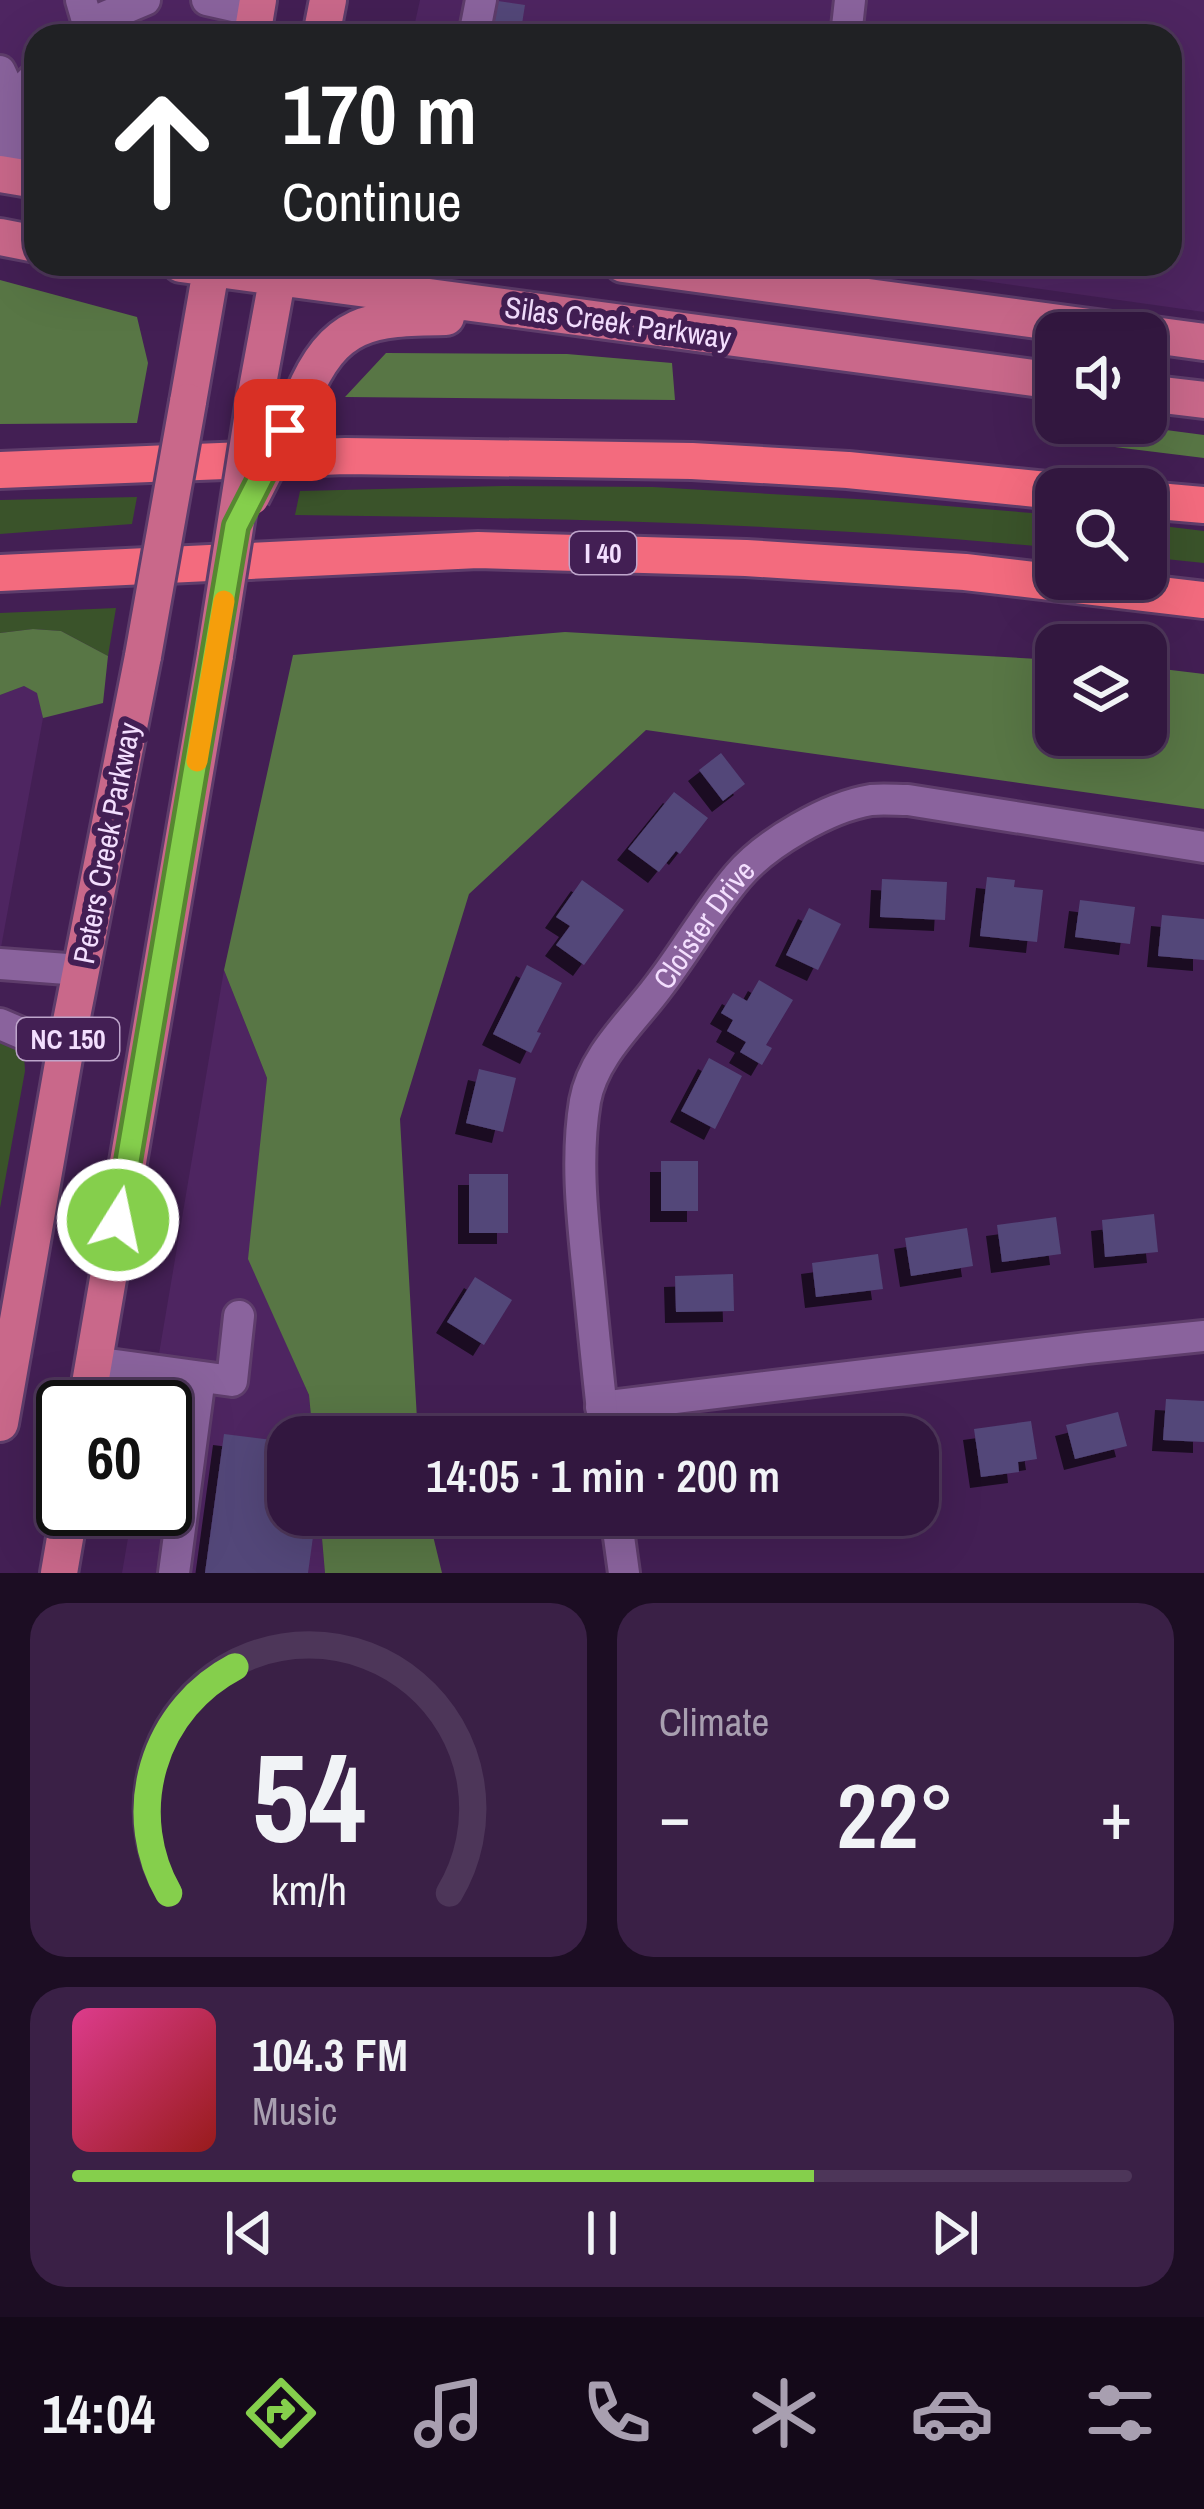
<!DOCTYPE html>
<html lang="en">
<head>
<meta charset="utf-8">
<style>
	body { margin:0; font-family:"Archivo Narrow",sans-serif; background:#3a2046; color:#f1f3f6; height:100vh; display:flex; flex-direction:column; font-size:45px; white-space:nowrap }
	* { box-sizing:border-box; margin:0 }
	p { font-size:39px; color:#a89fb0 }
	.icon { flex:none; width:66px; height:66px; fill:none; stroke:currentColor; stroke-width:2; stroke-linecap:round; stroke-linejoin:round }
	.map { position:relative; height:1573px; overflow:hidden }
	.panel { display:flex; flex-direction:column; gap:30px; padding:30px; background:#1c0d23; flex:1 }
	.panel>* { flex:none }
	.banner { position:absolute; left:24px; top:24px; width:1158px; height:252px; border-radius:36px; box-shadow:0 12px 48px #0002,0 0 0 3px #4d3659; background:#202124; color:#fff; overflow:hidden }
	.tools { position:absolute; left:1035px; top:312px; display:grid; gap:24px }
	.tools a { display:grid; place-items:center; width:132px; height:132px; border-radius:24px; background:#32173f; box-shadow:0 12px 48px #0002,0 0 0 3px #4d3659; font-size:60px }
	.speed { position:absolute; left:36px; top:1380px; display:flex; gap:24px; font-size:60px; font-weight:700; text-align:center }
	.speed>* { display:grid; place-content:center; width:156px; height:156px; border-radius:50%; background:#32173f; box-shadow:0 12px 48px #0002,0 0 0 3px #4d3659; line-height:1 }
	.speed .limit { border:6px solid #111; border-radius:18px; background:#fff; color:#111 }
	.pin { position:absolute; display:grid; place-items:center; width:102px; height:102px; color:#fff; margin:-51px; border-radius:24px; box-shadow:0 6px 18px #0006 }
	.me { position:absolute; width:132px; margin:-66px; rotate:10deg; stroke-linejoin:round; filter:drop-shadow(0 0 9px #0008) }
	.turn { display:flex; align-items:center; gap:42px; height:252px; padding:0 60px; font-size:54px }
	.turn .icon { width:156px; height:156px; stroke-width:2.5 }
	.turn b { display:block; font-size:84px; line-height:102px }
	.big { font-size:90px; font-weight:600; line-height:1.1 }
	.panel .widget { flex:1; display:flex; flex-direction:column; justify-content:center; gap:18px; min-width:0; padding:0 42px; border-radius:36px; background:#3a2046 }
	.panel .dial { align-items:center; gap:0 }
	.dial svg { height:312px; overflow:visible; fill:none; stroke:#4d3659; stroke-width:7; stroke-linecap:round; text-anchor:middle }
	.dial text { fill:#f1f3f6; stroke:none }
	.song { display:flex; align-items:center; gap:36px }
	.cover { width:144px; height:144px; border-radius:18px; background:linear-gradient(135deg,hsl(330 70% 55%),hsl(0 70% 35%)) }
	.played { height:12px; border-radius:6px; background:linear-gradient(90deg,#85cf4c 70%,#4d3659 70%) }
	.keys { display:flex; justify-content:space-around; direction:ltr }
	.heat { display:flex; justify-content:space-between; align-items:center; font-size:66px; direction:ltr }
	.panel .tiles { flex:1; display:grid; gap:30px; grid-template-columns:1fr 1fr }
	.widget:last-child { grid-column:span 2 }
	.trip { position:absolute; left:267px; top:1416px; width:672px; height:120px; border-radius:36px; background:#32173f; box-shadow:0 12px 48px #0002,0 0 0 3px #4d3659; font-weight:600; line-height:120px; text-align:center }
	.tab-bar { display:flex; height:192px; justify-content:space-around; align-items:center; background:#140919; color:#a89fb0 }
	.tab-bar .icon { width:84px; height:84px }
	.tab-bar .selected { color:#85cf4c }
	.tab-bar b { font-size:54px; color:#f1f3f6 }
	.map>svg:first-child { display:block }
	.built { fill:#4e2561 }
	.green { fill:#3a532a }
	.forest { fill:#587645 }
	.building { fill:#534779; filter:url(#shadow) }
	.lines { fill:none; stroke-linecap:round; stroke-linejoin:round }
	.minor-casing { stroke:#5e3d6b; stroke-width:36 }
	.major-casing { stroke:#5e3d6b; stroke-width:42 }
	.highway-casing { stroke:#5e3d6b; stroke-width:42 }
	.minor { stroke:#8a639d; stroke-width:30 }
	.major { stroke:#c9688a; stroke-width:36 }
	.highway { stroke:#f36b7e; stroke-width:36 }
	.major-bridge-casing { stroke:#5e3d6b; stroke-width:42; stroke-linecap:butt }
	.major-bridge { stroke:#c9688a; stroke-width:36 }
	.route-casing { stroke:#568731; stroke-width:30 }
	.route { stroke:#85cf4c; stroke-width:21 }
	.slow { stroke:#f59e0b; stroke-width:21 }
	.labels { text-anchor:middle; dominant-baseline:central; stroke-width:12; stroke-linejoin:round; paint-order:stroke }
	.shield { fill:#431f54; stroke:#bea5cb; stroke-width:3 }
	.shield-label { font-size:27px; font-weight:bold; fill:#f3defe }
	.street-label { font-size:30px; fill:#f3defe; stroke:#431f54 }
</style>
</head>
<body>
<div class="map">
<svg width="1204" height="1573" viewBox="0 0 1204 1573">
	<defs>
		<filter id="shadow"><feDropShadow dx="-11" dy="11" stdDeviation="0" flood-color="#0009"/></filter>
	</defs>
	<rect width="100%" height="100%" fill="#431f54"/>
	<path class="built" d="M0,0H224L217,36H36V138L0,131Z
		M420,0H1204V312L865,264H1170V36H412Z
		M24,686L38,693L43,718L0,953V695Z
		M224,970L267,1078L249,1259L309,1395L313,1437H288V1515H320L325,1573H122L133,1509H165V1407H150Z"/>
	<path class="green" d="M502,486L653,487L874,500L1056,515V548C802,523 550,518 295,515L300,491Z
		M137,497L132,524L0,534V500Z
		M1146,524L1204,531V563L1146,557Z
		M116,608L108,656L61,631L33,629L0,633V613Z
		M0,1037C19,1044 25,1051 25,1071L0,1208Z"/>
	<path class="forest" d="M0,280L137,317L148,363L137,423L0,424Z
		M386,353L567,354L672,363L675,400L345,397Z
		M1074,423H1113L1204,435V458L1066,441Z
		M33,629L61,631L108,656L103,703L43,718L37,693L24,686L0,695V633Z
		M565,632L1056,660V735H1146V667L1204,674V809L646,730L469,894L400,1119L418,1437H313L309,1395L248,1259L267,1078L224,970L293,655Z
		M320,1515H428L442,1573H325Z"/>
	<path class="building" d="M491,0L525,5L520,36H486Z
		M721,753L745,784L723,801L699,770Z
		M674,792L708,818L680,854L676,851L659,872L628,849Z
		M987,877L1015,880L1014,887L1043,890L1037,942L980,936Z
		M882,879L947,882L945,920L880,917Z
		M582,880L624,910L584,965L556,945L570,926L556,917Z
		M1080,900L1135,907L1130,944L1075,937Z
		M809,908L841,924L818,970L786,955Z
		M1162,915L1204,919V960L1158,956Z
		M527,965L562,983L537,1032L541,1033L531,1053L493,1034Z
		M759,980L793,1000L766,1045L772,1048L762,1065L740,1052L746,1042L727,1031L733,1020L721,1013L733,993L747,1001Z
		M709,1058L742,1076L715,1129L681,1111Z
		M479,1069L516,1078L503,1132L466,1123Z
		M661,1161H698V1211H661Z
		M469,1174H508V1233H469Z
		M1154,1214L1158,1252L1105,1257L1102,1220Z
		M1056,1217L1061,1254L1002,1262L997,1225Z
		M967,1228L973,1266L911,1276L905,1238Z
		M878,1254L883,1289L816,1297L812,1263Z
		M733,1274L734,1311L676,1312L675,1276Z
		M475,1277L512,1300L484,1345L447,1322Z
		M1166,1399L1204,1401V1442L1163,1440Z
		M1118,1412L1127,1446L1075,1459L1066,1425Z
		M1031,1421L1037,1459L1018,1462L1019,1472L981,1477L974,1429Z
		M921,1424L932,1465L918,1468V1437H874Z
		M224,1434L288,1442V1515H316L308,1573H205Z
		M498,1515H536V1524L499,1526Z"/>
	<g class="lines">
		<g class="minor-casing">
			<g id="minor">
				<path d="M81,0L88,24L145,0"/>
				<path d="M207,0L256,11"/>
				<path d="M474,36L481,0"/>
				<path d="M846,36L850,0"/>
				<path d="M0,71L13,99L0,102"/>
				<path d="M13,176V99L36,76"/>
				<path d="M0,964L80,970"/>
				<path d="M0,1024L65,1052"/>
				<path d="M94,1362L232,1381L239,1316"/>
				<path d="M601,1407L1087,1348L1204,1336"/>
				<path id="s1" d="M605,1437C599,1386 594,1334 589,1283C583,1223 575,1161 585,1101C593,1056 632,1022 658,987C686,951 708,911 738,876C766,843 828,807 871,800C883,799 896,800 908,800L1204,847"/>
				<path d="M616,1515L624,1573"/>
				<path d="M174,1573L200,1377"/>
			</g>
		</g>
		<g class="major-casing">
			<path id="major" d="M252,36L258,0
				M321,36L328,0
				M0,174L36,180
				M0,237L36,244
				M181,264L1056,381
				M623,264L1134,333
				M1146,334L1204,342
				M1146,393L1204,400
				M302,398C334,320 370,318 446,317
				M255,400L280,264
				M188,402L212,264
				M86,1407L215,655
				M0,1423L65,1052L143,656
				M59,1573L70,1509"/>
		</g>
		<g class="highway-casing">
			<path id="highway" d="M0,470L345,456L692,461L848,470L1056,491
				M1146,500L1204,505
				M0,573L478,550L746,558L965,572L1204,600"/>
		</g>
		<use href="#minor" class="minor"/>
		<use href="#major" class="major"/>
		<use href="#highway" class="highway"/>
		<g class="major-bridge-casing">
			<path id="major-bridge" d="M251,497L302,398
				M215,655L255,400
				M143,656L188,402"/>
		</g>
		<use href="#major-bridge" class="major-bridge"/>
	</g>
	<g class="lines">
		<g class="route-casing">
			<path id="route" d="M118,1220L236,526L285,430"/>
		</g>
		<use href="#route" class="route"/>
		<path class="slow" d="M197,761L224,601"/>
	</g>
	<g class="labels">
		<g class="shield">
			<rect x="570" y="532" width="66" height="42" rx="9"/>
			<rect x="17" y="1018" width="102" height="42" rx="9"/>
		</g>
		<g class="shield-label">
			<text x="603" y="553">I 40</text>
			<text x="68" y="1039">NC 150</text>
		</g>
		<g class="street-label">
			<text transform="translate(618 322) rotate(8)">Silas Creek Parkway</text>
			<text transform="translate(106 843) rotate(-79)">Peters Creek Parkway</text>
			<text stroke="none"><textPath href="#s1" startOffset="552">Cloister Drive</textPath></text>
		</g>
	</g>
</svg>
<div class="tools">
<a><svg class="icon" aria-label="sound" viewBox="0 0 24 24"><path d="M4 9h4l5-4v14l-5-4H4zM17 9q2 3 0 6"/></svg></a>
<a><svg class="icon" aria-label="search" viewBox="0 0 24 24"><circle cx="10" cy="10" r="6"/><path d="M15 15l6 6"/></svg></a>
<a><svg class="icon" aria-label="layers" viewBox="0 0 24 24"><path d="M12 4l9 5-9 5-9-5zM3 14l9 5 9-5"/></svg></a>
</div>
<div class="speed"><div class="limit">60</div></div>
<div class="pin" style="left:285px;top:430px;background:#d93025"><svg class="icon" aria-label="arrive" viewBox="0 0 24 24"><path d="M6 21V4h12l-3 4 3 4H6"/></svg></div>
<svg class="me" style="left:118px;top:1220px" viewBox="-20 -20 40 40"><circle r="17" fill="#85cf4c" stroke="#fff" stroke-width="3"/><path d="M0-11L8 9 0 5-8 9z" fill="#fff"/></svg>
<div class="trip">14:05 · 1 min · 200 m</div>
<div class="banner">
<div class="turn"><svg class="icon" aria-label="ahead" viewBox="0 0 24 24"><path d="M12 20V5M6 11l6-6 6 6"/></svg><div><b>170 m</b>Continue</div></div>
</div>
</div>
<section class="panel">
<div class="tiles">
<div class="widget dial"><svg viewBox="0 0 100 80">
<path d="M14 69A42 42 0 1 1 86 69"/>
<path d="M14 69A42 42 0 0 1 31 11" stroke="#85cf4c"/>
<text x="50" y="56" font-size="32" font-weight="700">54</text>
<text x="50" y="72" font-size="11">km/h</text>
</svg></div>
<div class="widget"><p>Climate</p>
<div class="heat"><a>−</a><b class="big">22°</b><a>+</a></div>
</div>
<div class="widget">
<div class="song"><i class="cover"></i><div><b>104.3 FM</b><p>Music</p></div></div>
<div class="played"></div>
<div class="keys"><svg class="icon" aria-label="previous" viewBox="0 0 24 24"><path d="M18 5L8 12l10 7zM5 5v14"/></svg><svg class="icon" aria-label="pause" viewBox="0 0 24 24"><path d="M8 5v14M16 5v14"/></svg><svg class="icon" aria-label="next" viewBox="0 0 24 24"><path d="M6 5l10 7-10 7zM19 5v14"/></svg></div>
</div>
</div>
</section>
<nav class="tab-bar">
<b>14:04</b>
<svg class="icon selected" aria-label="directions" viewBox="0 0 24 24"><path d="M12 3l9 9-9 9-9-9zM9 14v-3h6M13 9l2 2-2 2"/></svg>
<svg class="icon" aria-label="music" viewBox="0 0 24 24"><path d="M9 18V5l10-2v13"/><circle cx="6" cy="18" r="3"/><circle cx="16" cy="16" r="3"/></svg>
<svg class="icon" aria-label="phone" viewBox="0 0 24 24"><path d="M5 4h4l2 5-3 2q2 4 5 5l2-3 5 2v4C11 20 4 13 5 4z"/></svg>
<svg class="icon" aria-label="climate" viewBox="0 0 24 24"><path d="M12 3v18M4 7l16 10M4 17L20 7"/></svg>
<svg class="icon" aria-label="car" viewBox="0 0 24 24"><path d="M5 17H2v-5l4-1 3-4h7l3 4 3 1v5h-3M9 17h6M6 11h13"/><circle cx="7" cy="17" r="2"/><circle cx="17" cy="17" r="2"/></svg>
<svg class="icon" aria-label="filters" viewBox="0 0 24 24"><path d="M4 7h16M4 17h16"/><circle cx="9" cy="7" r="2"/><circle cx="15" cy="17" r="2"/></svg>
</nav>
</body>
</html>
